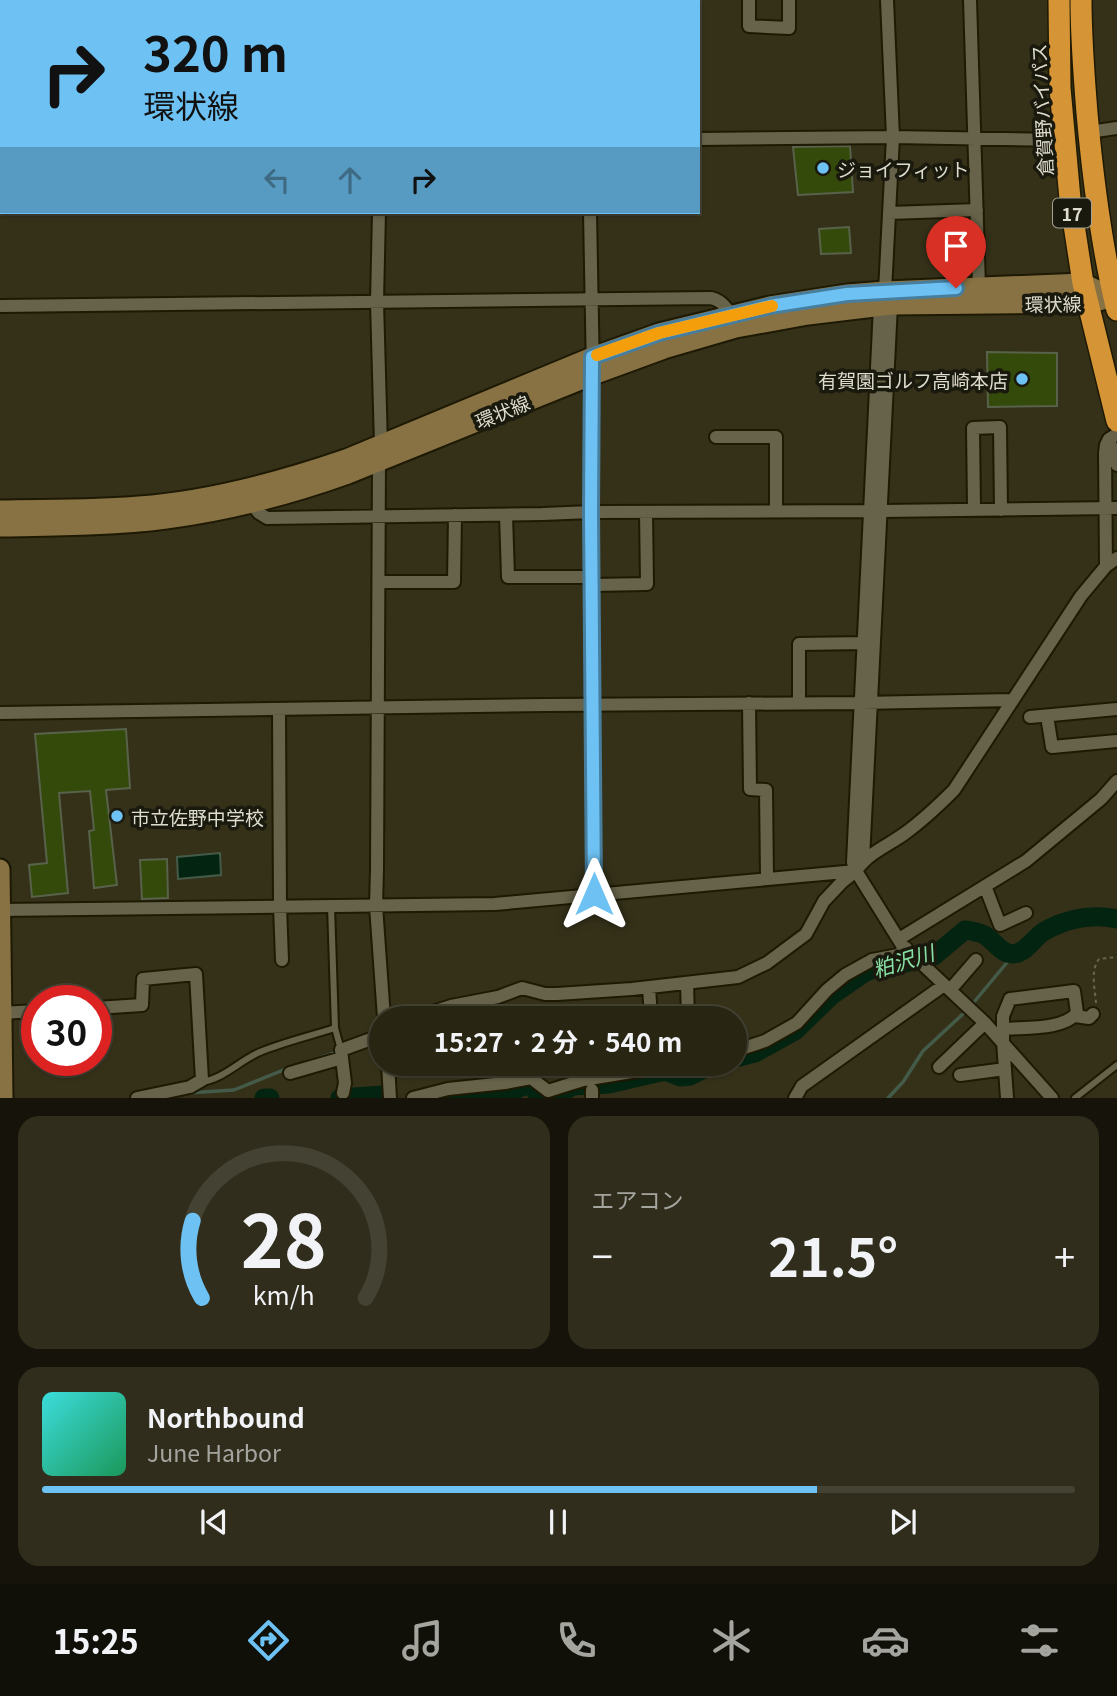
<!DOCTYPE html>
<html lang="ja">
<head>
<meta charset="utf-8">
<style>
	body { margin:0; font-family:Georgia,"Noto Sans JP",serif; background:#302d1c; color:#f1f3f6; height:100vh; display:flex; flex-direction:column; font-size:26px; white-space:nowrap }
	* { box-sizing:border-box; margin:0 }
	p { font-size:23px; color:#a5a5a0 }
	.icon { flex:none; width:38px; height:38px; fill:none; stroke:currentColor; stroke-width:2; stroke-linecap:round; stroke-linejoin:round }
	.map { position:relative; height:1098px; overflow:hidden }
	.panel { display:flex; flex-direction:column; gap:18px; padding:18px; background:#16140a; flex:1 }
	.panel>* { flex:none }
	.guide { position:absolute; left:0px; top:0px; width:700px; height:214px; box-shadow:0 2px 5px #0004,0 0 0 2px #444233; background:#6dc2f3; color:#111; overflow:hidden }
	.speed { position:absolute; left:21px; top:985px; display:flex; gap:14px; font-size:35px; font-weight:700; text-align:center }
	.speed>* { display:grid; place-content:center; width:91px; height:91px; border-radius:50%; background:#282513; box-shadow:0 2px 5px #0004,0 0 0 2px #444233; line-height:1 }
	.speed .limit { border:10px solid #d22; background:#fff; color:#111 }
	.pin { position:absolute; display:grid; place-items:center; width:60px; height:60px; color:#fff; margin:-72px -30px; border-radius:50% 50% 50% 0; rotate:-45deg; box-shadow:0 0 7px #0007 }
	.pin .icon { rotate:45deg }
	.me { position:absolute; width:77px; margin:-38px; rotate:0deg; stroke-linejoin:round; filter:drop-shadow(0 0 5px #0008) }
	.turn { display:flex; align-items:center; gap:24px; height:147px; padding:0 28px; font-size:32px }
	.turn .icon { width:91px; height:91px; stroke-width:2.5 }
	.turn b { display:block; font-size:49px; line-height:60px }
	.lanes { display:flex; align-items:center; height:66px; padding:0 28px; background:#0003; justify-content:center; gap:35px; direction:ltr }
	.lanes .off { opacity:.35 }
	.big { font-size:52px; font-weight:700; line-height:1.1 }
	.panel .tile { flex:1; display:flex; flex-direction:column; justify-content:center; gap:10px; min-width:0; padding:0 24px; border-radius:21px; background:#302d1c }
	.panel .dial { align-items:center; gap:0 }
	.dial svg { height:182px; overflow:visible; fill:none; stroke:#444233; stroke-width:7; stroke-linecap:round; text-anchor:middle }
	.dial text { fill:#f1f3f6; stroke:none }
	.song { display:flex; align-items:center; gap:21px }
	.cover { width:84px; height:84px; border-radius:10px; background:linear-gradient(135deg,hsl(180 70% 55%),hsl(150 70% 35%)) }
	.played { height:7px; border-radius:4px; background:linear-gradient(90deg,#6dc2f3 75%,#444233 75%) }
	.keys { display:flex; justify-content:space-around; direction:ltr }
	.heat { display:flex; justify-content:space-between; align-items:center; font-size:38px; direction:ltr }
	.panel .tiles { flex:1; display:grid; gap:18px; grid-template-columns:1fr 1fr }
	.tile:last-child { grid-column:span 2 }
	.trip { position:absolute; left:369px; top:1006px; width:378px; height:70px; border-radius:35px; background:#282513; box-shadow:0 2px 5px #0004,0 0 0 2px #444233; font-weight:700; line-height:70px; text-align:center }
	.dock { display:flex; height:112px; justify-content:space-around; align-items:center; background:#100f08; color:#a5a5a0 }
	.dock .icon { width:49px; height:49px }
	.dock .active { color:#6dc2f3 }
	.dock b { font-size:32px; color:#f1f3f6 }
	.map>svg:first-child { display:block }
	.water { fill:#032411; stroke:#455b49; stroke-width:2 }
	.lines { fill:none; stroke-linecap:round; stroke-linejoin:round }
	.stream { stroke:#455b49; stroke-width:3.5 }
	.river { stroke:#032411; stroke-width:19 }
	.building { fill:#344a0a; stroke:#58624a; stroke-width:2 }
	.lane-casing { stroke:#1d1903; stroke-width:10 }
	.street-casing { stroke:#1d1903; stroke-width:16 }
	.secondary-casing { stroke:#1d1903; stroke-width:23 }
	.highway-casing { stroke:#1d1903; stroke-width:24 }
	.path { stroke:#686550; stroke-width:2; stroke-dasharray:3.5 3.5; stroke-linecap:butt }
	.lane { stroke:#67634a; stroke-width:6 }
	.street { stroke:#67634a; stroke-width:12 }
	.secondary { stroke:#887244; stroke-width:19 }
	.highway { stroke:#d59537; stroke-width:21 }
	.route-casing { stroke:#477e9e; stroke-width:18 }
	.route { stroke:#6dc2f3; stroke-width:12 }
	.slow { stroke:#f59e0b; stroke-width:12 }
	.poi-dot { fill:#6dc2f3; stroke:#1a190e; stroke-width:2.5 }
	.labels { text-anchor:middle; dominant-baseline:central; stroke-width:7; stroke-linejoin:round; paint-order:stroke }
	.shield { fill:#1a190e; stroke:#a3a294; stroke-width:2 }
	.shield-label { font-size:18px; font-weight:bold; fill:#dedccd }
	.street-label { font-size:19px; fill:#dedccd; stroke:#1a190e }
	.poi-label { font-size:19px; fill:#dedccd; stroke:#1a190e; text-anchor:start }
	.water-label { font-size:21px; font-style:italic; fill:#88e1a6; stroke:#1a190e }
</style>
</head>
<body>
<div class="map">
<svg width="1117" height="1098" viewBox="0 0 1117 1098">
	<rect width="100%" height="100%" fill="#353119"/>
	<path class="water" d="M220,853L221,875L178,879L177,857Z"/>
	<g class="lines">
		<path class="stream" d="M975,1001L1014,954
			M298,1065L337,1052
			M187,1093L234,1090L291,1067
			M888,1098L903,1082L923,1051L964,1013"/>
		<path class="river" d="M735,1058L755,1053L795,1031L831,996L864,973L878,967L901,964L934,956L965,930C973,931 980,932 986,936C995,942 1001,954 1013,954C1026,953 1033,939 1043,932C1065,919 1092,913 1117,919
			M264,1098H270
			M340,1098L383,1095L388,1098
			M442,1098L481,1091L512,1092L523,1086L529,1084L540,1096L547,1098
			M552,1098L573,1086L609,1084L665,1071L680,1077L690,1076L713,1064"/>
	</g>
	<path class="building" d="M850,146L853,192L798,195L793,147Z
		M849,227L851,253L821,254L819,229Z
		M987,352L1057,353V406L988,407Z
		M126,729L130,788L106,790L117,885L94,888L89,831L94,830L90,791L59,793L68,893L32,897L29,865L47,863L35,734Z
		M167,859L168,898L142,899L140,860Z"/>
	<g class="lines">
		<g class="lane-casing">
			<path id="lane" d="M331,906L335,1028L341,1050
				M201,1082C224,1079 239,1061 260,1052C284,1042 310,1036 335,1028
				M1075,1098L1117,1065"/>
		</g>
		<g class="street-casing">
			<path id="street" d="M586,0V2
				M749,0V26L789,28V0
				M970,0L979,287
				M9,2L11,0
				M383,2V0
				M0,10L2,9
				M1089,132L1117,128
				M698,139L893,137L1064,140
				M0,147H2
				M379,212L377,302L381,445
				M590,212L593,375L591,512L594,894
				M889,213L977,210
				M885,291L893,137L887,0
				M0,306L711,298C721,300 725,307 732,315
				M880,306L853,862L856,871L902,945L985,1023L1052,1098
				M1117,434L1109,439L1117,465
				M716,437H776V511
				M379,461L377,869L376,906L384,1018
				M251,503L259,513L267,518L543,514L591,512L882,511L1117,508
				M974,508L973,428L1000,427L1001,510
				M506,515L508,577H591
				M1106,566L1105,453L1106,445L1109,439
				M379,582H454L455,515
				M592,585L647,584L646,512
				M749,703L750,789L766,790L767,879
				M799,703V644L864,643
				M279,709L280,906L282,960
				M0,713L546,705L861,703L1012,700
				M1047,716L1052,747L1117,741
				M1030,717L1117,709
				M863,859L891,305
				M985,886L1000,925L1026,913
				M0,910L495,904L856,871C868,853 887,846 904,834C922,821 938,806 954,790L1081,596L1106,566L1117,558
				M899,939L1026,861L1101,799L1117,781
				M687,983L688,1018
				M649,987L651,1018
				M950,990L976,960
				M96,1008L142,1005L143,979L196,974L202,1080L190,1087L137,1098
				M0,1013L37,1011
				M1075,1016L1089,1018L1093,1014
				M414,1018L451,1006L498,997L522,988L545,994H557L632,989L738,977L767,963L806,934L824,901L842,882L856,871
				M1004,1029C1026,1027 1063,1030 1077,1013L1074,991L1010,999L1003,1016V1041L1007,1098
				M735,1051L765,1041L797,1023L827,990L845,975L872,960L898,955L906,948
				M388,1064L390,1098
				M939,1067L985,1023
				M290,1073L342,1058
				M960,1075L1005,1069
				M592,1090V1098
				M343,1093L345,1083L341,1050L382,1035
				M413,1098L448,1089L505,1083L531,1078L548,1091L583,1080L668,1066L681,1070L696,1064
				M795,1098L802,1086L944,985"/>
		</g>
		<g class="secondary-casing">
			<path id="secondary" d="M0,510C46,509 93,510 139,506C209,501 279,482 346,459L592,357L659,333L770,306L847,294L885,291L1083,283L1114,298
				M0,527C53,526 113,526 166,519C228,511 289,495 348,474L593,375L664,349L736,328L808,315L891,305L1089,303L1103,300
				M0,869L3,1098"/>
		</g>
		<g class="highway-casing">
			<path id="highway" d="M1059,0L1060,88L1070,199L1083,283L1117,421
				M1081,0C1081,38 1084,76 1087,113C1093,180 1101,245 1117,310"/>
		</g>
		<path class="path" d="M1096,1003C1095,989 1090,971 1099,959L1117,957"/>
		<use href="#lane" class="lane"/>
		<use href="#street" class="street"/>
		<use href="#secondary" class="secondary"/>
		<use href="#highway" class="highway"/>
	</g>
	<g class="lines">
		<g class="route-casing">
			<path id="route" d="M594,894L591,512L592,357L659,333L770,306L847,294L956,288"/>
		</g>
		<use href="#route" class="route"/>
		<path class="slow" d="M597,355L659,333L772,306"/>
	</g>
	<g class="poi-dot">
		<circle cx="823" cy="168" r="7"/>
		<circle cx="1022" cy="379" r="7"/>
		<circle cx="117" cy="816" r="7"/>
	</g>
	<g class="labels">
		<rect class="shield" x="1053" y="198.5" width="38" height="29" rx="5"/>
		<g class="shield-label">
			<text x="1072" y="213">17</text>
		</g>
		<g class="street-label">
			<text transform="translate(1041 110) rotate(-93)">倉賀野バイパス</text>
			<text transform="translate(1053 303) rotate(-1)">環状線</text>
			<text transform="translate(502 411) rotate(-22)">環状線</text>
		</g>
		<g class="poi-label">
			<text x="837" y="168">ジョイフィット</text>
			<text x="1008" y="379" text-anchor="end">有賀園ゴルフ高崎本店</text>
			<text x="131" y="816">市立佐野中学校</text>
		</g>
		<g class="water-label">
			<text transform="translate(903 960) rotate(-17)">粕沢川</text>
		</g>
	</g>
</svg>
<div class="speed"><div class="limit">30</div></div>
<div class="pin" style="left:956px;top:288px;background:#d93025"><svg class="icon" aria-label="arrive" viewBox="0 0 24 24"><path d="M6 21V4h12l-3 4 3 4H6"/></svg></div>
<svg class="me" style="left:594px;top:894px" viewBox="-20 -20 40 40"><path d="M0-17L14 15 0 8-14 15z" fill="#6dc2f3" stroke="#fff" stroke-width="4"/></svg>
<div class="trip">15:27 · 2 分 · 540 m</div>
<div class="guide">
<div class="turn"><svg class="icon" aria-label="right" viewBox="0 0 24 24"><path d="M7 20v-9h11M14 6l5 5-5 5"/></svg><div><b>320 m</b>環状線</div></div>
<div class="lanes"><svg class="icon off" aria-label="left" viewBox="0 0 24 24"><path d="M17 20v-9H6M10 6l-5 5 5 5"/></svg><svg class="icon off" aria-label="ahead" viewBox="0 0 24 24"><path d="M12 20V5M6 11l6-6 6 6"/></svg><svg class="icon" aria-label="right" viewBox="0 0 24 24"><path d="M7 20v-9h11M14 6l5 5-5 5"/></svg></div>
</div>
</div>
<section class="panel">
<div class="tiles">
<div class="tile dial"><svg viewBox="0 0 100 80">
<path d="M14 69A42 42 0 1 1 86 69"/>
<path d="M14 69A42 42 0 0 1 10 35" stroke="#6dc2f3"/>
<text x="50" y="56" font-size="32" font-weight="700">28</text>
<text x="50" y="72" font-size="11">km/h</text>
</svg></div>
<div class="tile"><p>エアコン</p>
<div class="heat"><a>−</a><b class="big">21.5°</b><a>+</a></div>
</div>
<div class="tile">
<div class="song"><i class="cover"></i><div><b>Northbound</b><p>June Harbor</p></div></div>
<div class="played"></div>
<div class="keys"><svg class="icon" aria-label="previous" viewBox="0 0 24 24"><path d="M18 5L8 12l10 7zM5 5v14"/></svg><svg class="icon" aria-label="pause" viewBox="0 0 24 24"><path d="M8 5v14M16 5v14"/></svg><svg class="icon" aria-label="next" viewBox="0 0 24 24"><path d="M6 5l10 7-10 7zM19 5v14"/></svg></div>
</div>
</div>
</section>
<nav class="dock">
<b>15:25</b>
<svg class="icon active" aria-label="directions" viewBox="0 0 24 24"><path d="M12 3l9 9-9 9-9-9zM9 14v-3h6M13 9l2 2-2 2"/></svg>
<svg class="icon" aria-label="music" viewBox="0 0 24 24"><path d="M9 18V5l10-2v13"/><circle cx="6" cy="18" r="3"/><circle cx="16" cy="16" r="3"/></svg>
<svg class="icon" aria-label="phone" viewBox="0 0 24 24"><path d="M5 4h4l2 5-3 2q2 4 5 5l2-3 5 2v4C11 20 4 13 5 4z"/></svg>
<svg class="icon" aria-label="climate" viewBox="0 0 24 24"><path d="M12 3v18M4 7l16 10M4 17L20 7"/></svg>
<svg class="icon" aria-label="car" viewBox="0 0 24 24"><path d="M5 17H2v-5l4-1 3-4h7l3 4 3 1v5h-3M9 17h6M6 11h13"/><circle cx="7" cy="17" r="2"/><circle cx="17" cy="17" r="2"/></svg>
<svg class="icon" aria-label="filters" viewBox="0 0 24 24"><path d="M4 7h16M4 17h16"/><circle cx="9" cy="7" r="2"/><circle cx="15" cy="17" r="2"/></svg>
</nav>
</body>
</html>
